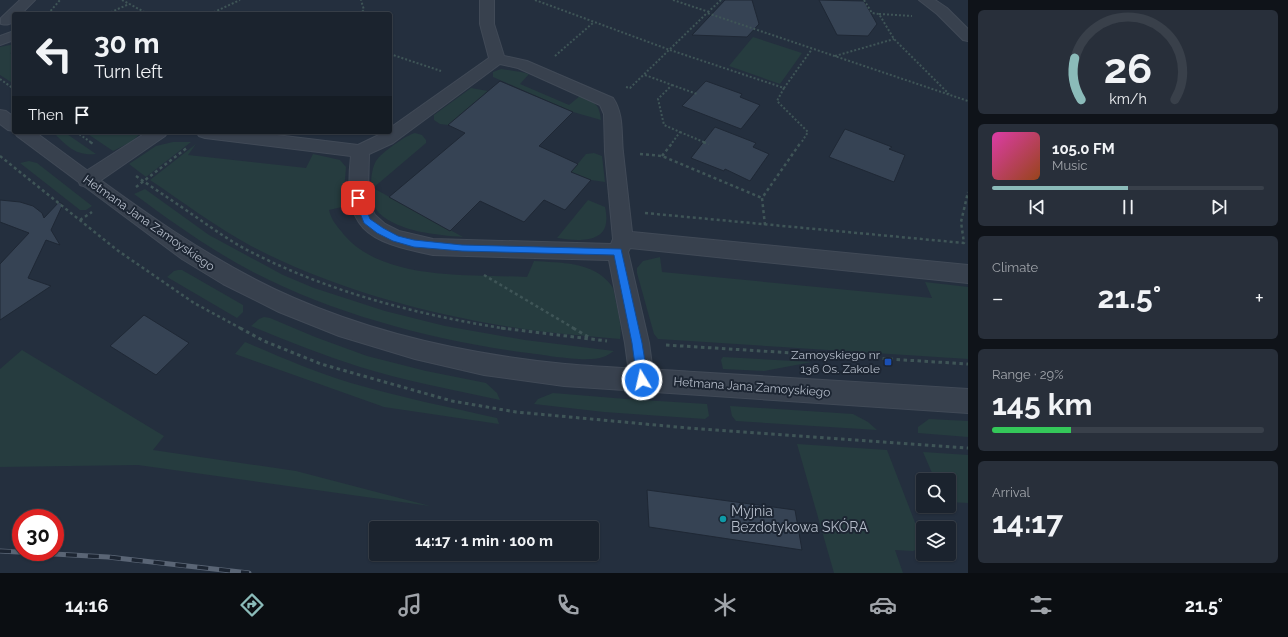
<!DOCTYPE html>
<html lang="en">
<head>
<meta charset="utf-8">
<style>
	body { margin:0; font-family:Raleway,sans-serif; background:#282f3a; color:#f1f3f6; height:100vh; display:flex; flex-direction:column; font-size:15px; white-space:nowrap }
	* { box-sizing:border-box; margin:0 }
	p { font-size:13px; color:#a0a4aa }
	.icon { flex:none; width:22px; height:22px; fill:none; stroke:currentColor; stroke-width:2; stroke-linecap:round; stroke-linejoin:round }
	.map { position:relative; flex:1; overflow:hidden }
	.side { display:flex; flex-direction:column; gap:10px; padding:10px; background:#0f1319; width:320px }
	.side>* { flex:none }
	.banner { position:absolute; left:12px; top:12px; width:380px; height:122px; border-radius:4px; box-shadow:0 1px 3px #0004,0 0 0 1px #39404a; background:#1b232e; color:#f1f3f6; overflow:hidden }
	.buttons { position:absolute; left:916px; top:473px; display:grid; gap:8px }
	.buttons a { display:grid; place-items:center; width:40px; height:40px; border-radius:4px; background:#1b232e; box-shadow:0 1px 3px #0004,0 0 0 1px #39404a; font-size:20px }
	.speed { position:absolute; left:12px; top:509px; display:flex; gap:8px; font-size:20px; font-weight:700; text-align:center }
	.speed>* { display:grid; place-content:center; width:52px; height:52px; border-radius:50%; background:#1b232e; box-shadow:0 1px 3px #0004,0 0 0 1px #39404a; line-height:1 }
	.speed .limit { border:6px solid #d22; background:#fff; color:#111 }
	.pin { position:absolute; display:grid; place-items:center; width:34px; height:34px; color:#fff; margin:-17px; border-radius:8px; box-shadow:0 2px 6px #0006 }
	.me { position:absolute; width:44px; margin:-22px; rotate:351deg; stroke-linejoin:round; filter:drop-shadow(0 0 3px #0008) }
	.turn { display:flex; align-items:center; gap:14px; height:84px; padding:0 16px; font-size:18px }
	.turn .icon { width:52px; height:52px; stroke-width:2.5 }
	.turn b { display:block; font-size:28px; line-height:34px }
	.then { display:flex; align-items:center; height:38px; padding:0 16px; background:#0003; gap:8px; font-size:15px }
	.big { font-size:30px; font-weight:700; line-height:1.1 }
	.side .card { flex:1; display:flex; flex-direction:column; justify-content:center; gap:6px; min-width:0; padding:0 14px; border-radius:6px; background:#282f3a }
	.side .dial { align-items:center; gap:0 }
	.dial svg { height:104px; overflow:visible; fill:none; stroke:#39404a; stroke-width:7; stroke-linecap:round; text-anchor:middle }
	.dial text { fill:#f1f3f6; stroke:none }
	.song { display:flex; align-items:center; gap:12px }
	.cover { width:48px; height:48px; border-radius:6px; background:linear-gradient(135deg,hsl(320 70% 55%),hsl(20 70% 35%)) }
	.played { height:4px; border-radius:2px; background:linear-gradient(90deg,#8bbbb9 50%,#39404a 50%) }
	.keys { display:flex; justify-content:space-around; direction:ltr }
	.heat { display:flex; justify-content:space-between; align-items:center; font-size:22px; direction:ltr }
	.charge { height:6px; border-radius:3px; background:linear-gradient(90deg,#34c759 29%,#39404a 0) }
	.trip { position:absolute; left:369px; top:521px; width:230px; height:40px; border-radius:4px; background:#1b232e; box-shadow:0 1px 3px #0004,0 0 0 1px #39404a; font-weight:700; line-height:40px; text-align:center }
	.menu { display:flex; height:64px; justify-content:space-around; align-items:center; background:#0b0e12; color:#a0a4aa }
	.menu .icon { width:28px; height:28px }
	.menu .selected { color:#8bbbb9 }
	.menu b { font-size:18px; color:#f1f3f6 }
	main { display:flex; flex:1; min-height:0 }
	.map>svg:first-child { display:block }
	.green { fill:#263c3f }
	.building { fill:#364354; stroke:#1f2835 }
	.lines { fill:none; stroke-linecap:round; stroke-linejoin:round }
	.minor-casing { stroke:#414a57; stroke-width:2 }
	.tertiary-casing { stroke:#414a57; stroke-width:2 }
	.path-far2 { stroke:#3f5557; stroke-width:2; stroke-dasharray:2 2; stroke-linecap:butt }
	.path-far1 { stroke:#3f5557; stroke-width:2.5; stroke-dasharray:3 3; stroke-linecap:butt }
	.path { stroke:#3f5557; stroke-width:3; stroke-dasharray:3.5 3.5; stroke-linecap:butt }
	.minor { fill:#38414e; fill-rule:evenodd }
	.tertiary { fill:#38414e; fill-rule:evenodd }
	.rail-casing { stroke:#5a6575; stroke-width:5 }
	.rail { stroke:#1d2633; stroke-width:3.5; stroke-dasharray:11; stroke-linecap:butt }
	.route { fill:#1a73e8; stroke:#114b97 }
	.transit-dot { fill:#1a4fb4; stroke:#1d2633; stroke-width:1.5 }
	.culture-dot { fill:#0f9aa8; stroke:#1d2633; stroke-width:1.5 }
	.labels { text-anchor:middle; dominant-baseline:central; stroke-width:4; stroke-linejoin:round; paint-order:stroke }
	.street-label { font-size:12px; fill:#b4bcc9; stroke:#1d2633 }
	.poi-label { font-size:12px; fill:#b4bcc9; stroke:#1d2633; text-anchor:end }
	.near-poi-label { font-size:14px; fill:#b4bcc9; stroke:#1d2633; text-anchor:start }
</style>
</head>
<body>
<main>
<div class="map">
<svg width="968" height="573" viewBox="0 0 968 573">
	<rect width="100%" height="100%" fill="#242f3e"/>
	<path class="green" d="M753,37L802,53L780,84L729,66Z
		M10,45H14V52L10,53L14,56V84L0,75V47Z
		M501,69L521,72L529,74L520,84L569,105L580,96C595,103 599,103 601,120L573,112L493,77V72Z
		M471,88L488,91L448,125L440,124L434,120V115Z
		M53,132H64L96,154C75,156 67,146 53,132Z
		M85,132H142L131,142L113,151Z
		M415,133L422,135L426,140V143L373,188L463,237C437,235 399,232 379,213C369,203 369,173 376,161C381,153 406,135 415,133Z
		M173,142H191L146,177L129,164L156,146Z
		M196,144L188,155L306,168L313,154L340,160L346,167L344,192L346,206L329,210C331,219 336,225 341,231C379,282 471,274 527,277L534,261C560,263 593,261 611,285C615,290 615,300 617,306C619,317 622,327 620,339C590,336 560,334 530,330C435,316 337,291 251,246C216,227 183,202 150,180Z
		M594,153L602,156L605,182L591,180L571,172L586,154Z
		M29,161L37,163L92,206L86,210H80L20,163Z
		M145,189L209,235L283,275L314,288L385,311L445,326L525,340L614,351C610,353 607,356 603,357C587,363 546,355 528,353C436,341 336,315 253,272C211,250 172,222 134,194Z
		M588,200L605,207C606,212 607,218 606,223C603,245 571,240 557,238Z
		M660,257L662,272L932,298L925,282L968,287V359L658,339L654,334L637,273V268L643,261Z
		M178,270H182L243,305V312L237,318L167,277L174,271Z
		M264,317L270,318L315,337L367,356L426,371L486,383L497,393L500,400C453,390 406,381 360,367C323,355 287,341 251,326L259,319Z
		M245,342C280,357 314,372 351,383C399,397 448,407 497,418L499,424L384,407L235,354Z
		M22,350L164,436L153,450L296,471L430,506L138,465L0,467V369Z
		M723,357L812,362L764,371L723,369L721,360Z
		M553,393L626,399L707,404L709,416L705,419L604,412L534,404L538,399Z
		M730,406L853,414L868,422L877,430L736,421L732,416Z
		M929,419L968,421V437L918,433V427Z
		M797,444L887,450L921,538L922,547L913,551L895,550L903,573H834Z
		M923,452L968,455V503L949,502V480H935Z"/>
	<path class="building" d="M725,0H752L759,24L747,37L692,35Z
		M819,0L864,1L877,24L868,36L837,35Z
		M500,81L573,112L539,146L578,164L571,172L591,180L565,210L544,200L524,222L480,201L450,231L389,197L465,133L448,125Z
		M706,81L742,94L740,97L760,105L741,129L682,106Z
		M715,127L756,143L753,147L769,154L750,181L725,169L724,171L691,158Z
		M845,129L892,147L889,149L905,155L894,182L829,157Z
		M0,200L20,202L33,206L42,213L44,218L59,202L63,204L51,230L60,245L46,240L28,278L51,286L0,320V264L29,233L0,222Z
		M144,315L189,343L156,375L110,346Z
		M647,490L795,510L802,550L649,527Z"/>
	<g class="lines">
		<g class="minor-casing">
			<path id="minor" d="M20,0H35L21,14H14V21C10,25 7,25 1,24V18Z
				M480,0H494V24L504,56L527,61L613,98C624,114 621,134 623,152C626,179 629,206 632,232L968,265V283L630,248L628,252L649,343L654,380L651,388L642,391L633,388L630,380L625,343L609,260L433,255C365,241 343,230 351,156L205,138L199,136L196,132H251L358,145L385,132H390V128L489,58L480,24ZM500,64L518,68L600,105L604,114L605,152L613,239L611,244L433,239L399,231L385,224L375,215L371,208L368,193L369,154L393,143Z
				M919,0H935L947,8L968,29V41L963,40L937,14Z
				M14,31V40L0,45V36Z
				M147,132H168L165,136L94,185L87,187L80,185L78,180L80,175Z"/>
		</g>
		<g class="tertiary-casing">
			<path id="tertiary" d="M0,110L6,111L14,117V131L8,130L0,124Z
				M14,132H35C118,193 200,257 294,298C379,335 473,355 565,364C608,368 651,369 694,372C785,378 877,383 968,389V413L564,386L484,375L415,359L339,336L279,312L223,284L182,259L17,136Z"/>
		</g>
		<path class="path-far2" d="M122,0L148,14
			M535,0L670,50L784,88L812,49
			M673,0L709,12
			M721,0L707,13L968,101
			M864,0L872,13L879,14L894,39L949,94
			M48,14L60,0
			M107,14L129,4
			M210,14L240,0
			M359,14L364,10L361,0
			M879,14L912,16
			M390,54L441,71
			M555,56L594,22
			M835,56L894,39
			M645,75L672,85L658,99L664,125L680,132L672,143
			M0,79L14,89
			M672,85L697,94
			M626,87L630,88L707,13
			M784,88L777,101L808,132L801,143
			M76,132L92,143
			M680,132L706,143"/>
		<path class="path-far1" d="M90,142L95,145
			M703,142L709,144
			M640,154L662,156L762,198
			M0,156L117,250L194,303L242,329
			M662,156L673,142
			M136,176C156,190 176,203 196,217C215,230 234,244 255,254C335,294 420,315 507,329
			M136,187L188,147
			M645,213L964,243L961,222L968,192
			M80,220L92,212
			M765,225L762,198L801,142
			M484,275L575,329"/>
		<path class="path" d="M240,328L264,341L321,364L452,401L516,412L688,428L968,448
			M501,328L607,341
			M573,328L590,338
			M666,345L968,364"/>
		<use href="#minor" class="minor"/>
		<use href="#tertiary" class="tertiary"/>
		<g class="rail-casing">
			<path id="rail" d="M0,551L108,557L249,573"/>
		</g>
		<use href="#rail" class="rail"/>
	</g>
	<path class="route" d="M358,195L362,198L370,219L383,228L398,236L414,240L462,245L621,249L642,343L648,380L646,384L642,385L639,384L637,380L632,343L614,255L462,251L414,247L393,241L377,233L364,223L354,198Z"/>
	<rect class="transit-dot" x="884" y="358" width="8" height="8" rx="2"/>
	<circle class="culture-dot" cx="723" cy="519" r="4"/>
	<g class="labels">
		<g class="street-label">
			<text transform="translate(149 223) rotate(35)">Hetmana Jana Zamoyskiego</text>
			<text transform="translate(752 387) rotate(4)">Hetmana Jana Zamoyskiego</text>
		</g>
		<g class="poi-label">
			<text x="880" y="355">Zamoyskiego nr<tspan x="880" dy="14">136 Os. Zakole</tspan></text>
		</g>
		<g class="near-poi-label">
			<text x="731" y="511">Myjnia<tspan x="731" dy="16">Bezdotykowa SKÓRA</tspan></text>
		</g>
	</g>
</svg>
<div class="buttons">
<a><svg class="icon" aria-label="search" viewBox="0 0 24 24"><circle cx="10" cy="10" r="6"/><path d="M15 15l6 6"/></svg></a>
<a><svg class="icon" aria-label="layers" viewBox="0 0 24 24"><path d="M12 4l9 5-9 5-9-5zM3 14l9 5 9-5"/></svg></a>
</div>
<div class="speed"><div class="limit">30</div></div>
<div class="pin" style="left:358px;top:198px;background:#d93025"><svg class="icon" aria-label="arrive" viewBox="0 0 24 24"><path d="M6 21V4h12l-3 4 3 4H6"/></svg></div>
<svg class="me" style="left:642px;top:380px" viewBox="-20 -20 40 40"><circle r="17" fill="#1a73e8" stroke="#fff" stroke-width="3"/><path d="M0-11L8 9 0 5-8 9z" fill="#fff"/></svg>
<div class="trip">14:17 · 1 min · 100 m</div>
<div class="banner">
<div class="turn"><svg class="icon" aria-label="left" viewBox="0 0 24 24"><path d="M17 20v-9H6M10 6l-5 5 5 5"/></svg><div><b>30 m</b>Turn left</div></div>
<div class="then">Then<svg class="icon" aria-label="arrive" viewBox="0 0 24 24"><path d="M6 21V4h12l-3 4 3 4H6"/></svg></div>
</div>
</div>
<section class="side">
<div class="card dial"><svg viewBox="0 0 100 80">
<path d="M14 69A42 42 0 1 1 86 69"/>
<path d="M14 69A42 42 0 0 1 9 37" stroke="#8bbbb9"/>
<text x="50" y="56" font-size="32" font-weight="700">26</text>
<text x="50" y="72" font-size="11">km/h</text>
</svg></div>
<div class="card">
<div class="song"><i class="cover"></i><div><b>105.0 FM</b><p>Music</p></div></div>
<div class="played"></div>
<div class="keys"><svg class="icon" aria-label="previous" viewBox="0 0 24 24"><path d="M18 5L8 12l10 7zM5 5v14"/></svg><svg class="icon" aria-label="pause" viewBox="0 0 24 24"><path d="M8 5v14M16 5v14"/></svg><svg class="icon" aria-label="next" viewBox="0 0 24 24"><path d="M6 5l10 7-10 7zM19 5v14"/></svg></div>
</div>
<div class="card"><p>Climate</p>
<div class="heat"><a>−</a><b class="big">21.5°</b><a>+</a></div>
</div>
<div class="card"><p>Range · 29%</p><b class="big">145 km</b><div class="charge"></div></div>
<div class="card"><p>Arrival</p><b class="big">14:17</b></div>
</section>
</main>
<nav class="menu">
<b>14:16</b>
<svg class="icon selected" aria-label="directions" viewBox="0 0 24 24"><path d="M12 3l9 9-9 9-9-9zM9 14v-3h6M13 9l2 2-2 2"/></svg>
<svg class="icon" aria-label="music" viewBox="0 0 24 24"><path d="M9 18V5l10-2v13"/><circle cx="6" cy="18" r="3"/><circle cx="16" cy="16" r="3"/></svg>
<svg class="icon" aria-label="phone" viewBox="0 0 24 24"><path d="M5 4h4l2 5-3 2q2 4 5 5l2-3 5 2v4C11 20 4 13 5 4z"/></svg>
<svg class="icon" aria-label="climate" viewBox="0 0 24 24"><path d="M12 3v18M4 7l16 10M4 17L20 7"/></svg>
<svg class="icon" aria-label="car" viewBox="0 0 24 24"><path d="M5 17H2v-5l4-1 3-4h7l3 4 3 1v5h-3M9 17h6M6 11h13"/><circle cx="7" cy="17" r="2"/><circle cx="17" cy="17" r="2"/></svg>
<svg class="icon" aria-label="filters" viewBox="0 0 24 24"><path d="M4 7h16M4 17h16"/><circle cx="9" cy="7" r="2"/><circle cx="15" cy="17" r="2"/></svg>
<b>21.5°</b>
</nav>
</body>
</html>
